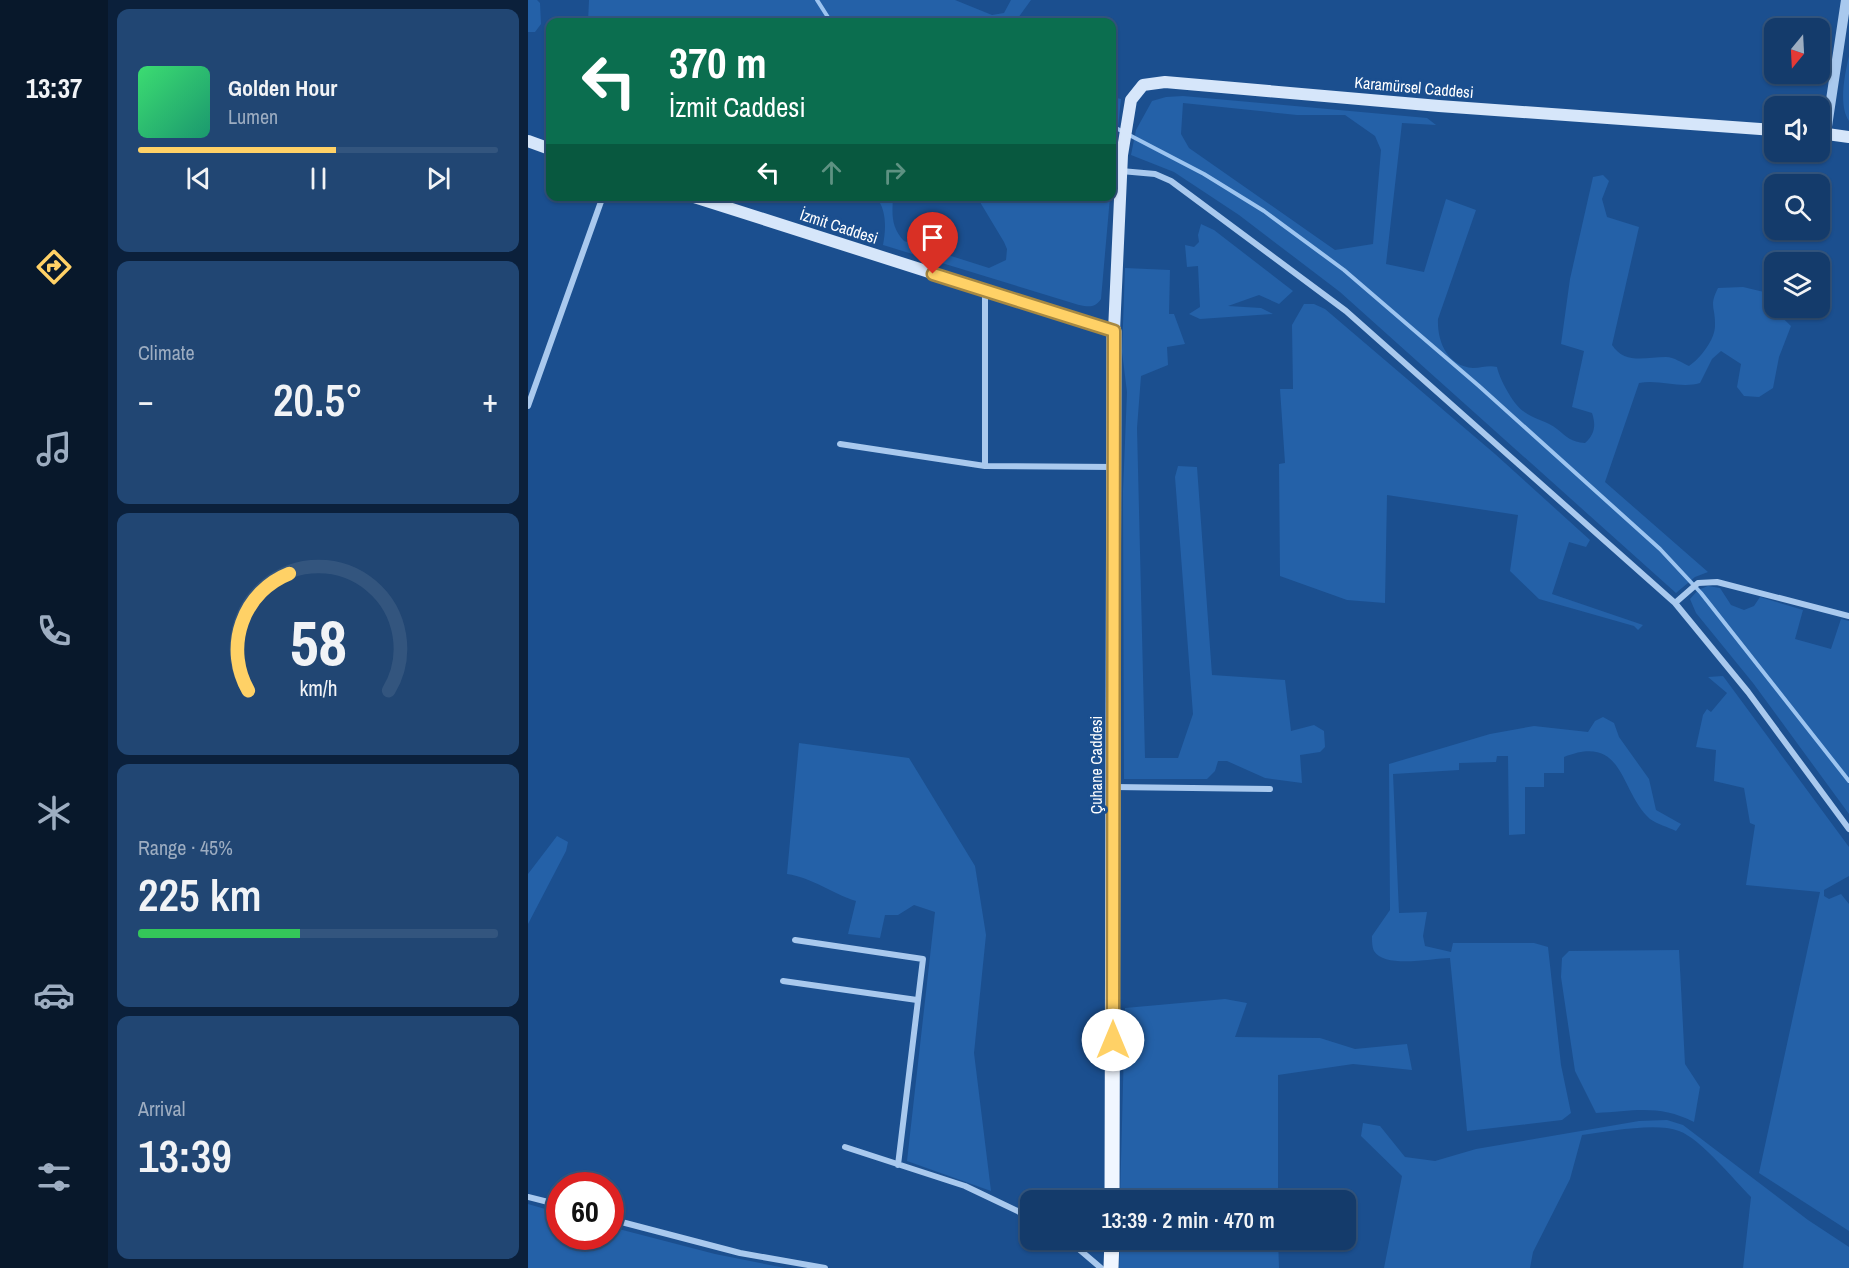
<!DOCTYPE html>
<html lang="en">
<head>
<meta charset="utf-8">
<style>
	body { margin:0; font-family:"Archivo Narrow",sans-serif; background:#214673; color:#f1f3f6; height:100vh; display:flex; flex-direction:column; font-size:22px; white-space:nowrap }
	* { box-sizing:border-box; margin:0 }
	p { font-size:20px; color:#9dadc1 }
	.icon { flex:none; width:33px; height:33px; fill:none; stroke:currentColor; stroke-width:2; stroke-linecap:round; stroke-linejoin:round }
	.map { position:relative; flex:1; overflow:hidden }
	.details { display:flex; flex-direction:column; gap:9px; padding:9px; background:#0b203b; width:420px }
	.details>* { flex:none }
	.banner { position:absolute; left:18px; top:18px; width:570px; height:183px; border-radius:12px; box-shadow:0 2px 4px #0004,0 0 0 2px #33557e; background:#0b6e4f; color:#fff; overflow:hidden }
	.needle { width:39px; rotate:198deg }
	.tools { position:absolute; left:1236px; top:18px; display:grid; gap:12px }
	.tools a { display:grid; place-items:center; width:66px; height:66px; border-radius:12px; background:#143b6b; box-shadow:0 2px 4px #0004,0 0 0 2px #33557e; font-size:30px }
	.speed { position:absolute; left:18px; top:1172px; display:flex; gap:12px; font-size:30px; font-weight:700; text-align:center }
	.speed>* { display:grid; place-content:center; width:78px; height:78px; border-radius:50%; background:#143b6b; box-shadow:0 2px 4px #0004,0 0 0 2px #33557e; line-height:1 }
	.speed .limit { border:9px solid #d22; background:#fff; color:#111 }
	.pin { position:absolute; display:grid; place-items:center; width:51px; height:51px; color:#fff; margin:-62px -26px; border-radius:50% 50% 50% 0; rotate:-45deg; box-shadow:0 0 6px #0007 }
	.pin .icon { rotate:45deg }
	.me { position:absolute; width:66px; margin:-33px; rotate:0deg; stroke-linejoin:round; filter:drop-shadow(0 0 4px #0008) }
	.turn { display:flex; align-items:center; gap:21px; height:126px; padding:0 24px; font-size:27px }
	.turn .icon { width:78px; height:78px; stroke-width:2.5 }
	.turn b { display:block; font-size:42px; line-height:51px }
	.lanes { display:flex; align-items:center; height:57px; padding:0 24px; background:#0003; justify-content:center; gap:30px; direction:ltr }
	.lanes .off { opacity:.35 }
	.big { font-size:45px; font-weight:600; line-height:1.1 }
	.details .card { flex:1; display:flex; flex-direction:column; justify-content:center; gap:9px; min-width:0; padding:0 21px; border-radius:12px; background:#214673 }
	.details .dial { align-items:center; gap:0 }
	.dial svg { height:156px; overflow:visible; fill:none; stroke:#33557e; stroke-width:7; stroke-linecap:round; text-anchor:middle }
	.dial text { fill:#f1f3f6; stroke:none }
	.song { display:flex; align-items:center; gap:18px }
	.cover { width:72px; height:72px; border-radius:9px; background:linear-gradient(135deg,hsl(140 70% 55%),hsl(160 70% 35%)) }
	.played { height:6px; border-radius:3px; background:linear-gradient(90deg,#ffd166 55%,#33557e 55%) }
	.keys { display:flex; justify-content:space-around; direction:ltr }
	.heat { display:flex; justify-content:space-between; align-items:center; font-size:33px; direction:ltr }
	.charge { height:9px; border-radius:4px; background:linear-gradient(90deg,#34c759 45%,#33557e 0) }
	.trip { position:absolute; left:492px; top:1190px; width:336px; height:60px; border-radius:12px; background:#143b6b; box-shadow:0 2px 4px #0004,0 0 0 2px #33557e; font-weight:600; line-height:60px; text-align:center }
	main { display:flex; flex:1; min-height:0 }
	.dock { display:flex; flex-direction:column; width:108px; justify-content:space-around; align-items:center; background:#08182b; color:#9dadc1 }
	.dock .icon { width:42px; height:42px }
	.dock .active { color:#ffd166 }
	.dock b { font-size:27px; color:#f1f3f6 }
	.map>svg:first-child { display:block }
	.green { fill:#2461a8; fill-rule:evenodd }
	.lines { fill:none; stroke-linecap:round; stroke-linejoin:round }
	.stream { stroke:#9cc4f0; stroke-width:4 }
	.minor { stroke:#a9c9ee; stroke-width:6 }
	.tertiary { stroke:#a9c9ee; stroke-width:10 }
	.secondary { stroke:#d6e6fa; stroke-width:12 }
	.primary { stroke:#f0f6ff; stroke-width:15 }
	.route-casing { stroke:#a68842; stroke-width:15 }
	.route { stroke:#ffd166; stroke-width:10 }
	.labels { text-anchor:middle; dominant-baseline:central; stroke-width:6; stroke-linejoin:round; paint-order:stroke }
	.street-label { font-size:16px; fill:#fff; stroke:#1b4f8f }
</style>
</head>
<body>
<main>
<nav class="dock">
<b>13:37</b>
<svg class="icon active" aria-label="directions" viewBox="0 0 24 24"><path d="M12 3l9 9-9 9-9-9zM9 14v-3h6M13 9l2 2-2 2"/></svg>
<svg class="icon" aria-label="music" viewBox="0 0 24 24"><path d="M9 18V5l10-2v13"/><circle cx="6" cy="18" r="3"/><circle cx="16" cy="16" r="3"/></svg>
<svg class="icon" aria-label="phone" viewBox="0 0 24 24"><path d="M5 4h4l2 5-3 2q2 4 5 5l2-3 5 2v4C11 20 4 13 5 4z"/></svg>
<svg class="icon" aria-label="climate" viewBox="0 0 24 24"><path d="M12 3v18M4 7l16 10M4 17L20 7"/></svg>
<svg class="icon" aria-label="car" viewBox="0 0 24 24"><path d="M5 17H2v-5l4-1 3-4h7l3 4 3 1v5h-3M9 17h6M6 11h13"/><circle cx="7" cy="17" r="2"/><circle cx="17" cy="17" r="2"/></svg>
<svg class="icon" aria-label="filters" viewBox="0 0 24 24"><path d="M4 7h16M4 17h16"/><circle cx="9" cy="7" r="2"/><circle cx="15" cy="17" r="2"/></svg>
</nav>
<section class="details">
<div class="card">
<div class="song"><i class="cover"></i><div><b>Golden Hour</b><p>Lumen</p></div></div>
<div class="played"></div>
<div class="keys"><svg class="icon" aria-label="previous" viewBox="0 0 24 24"><path d="M18 5L8 12l10 7zM5 5v14"/></svg><svg class="icon" aria-label="pause" viewBox="0 0 24 24"><path d="M8 5v14M16 5v14"/></svg><svg class="icon" aria-label="next" viewBox="0 0 24 24"><path d="M6 5l10 7-10 7zM19 5v14"/></svg></div>
</div>
<div class="card"><p>Climate</p>
<div class="heat"><a>−</a><b class="big">20.5°</b><a>+</a></div>
</div>
<div class="card dial"><svg viewBox="0 0 100 80">
<path d="M14 69A42 42 0 1 1 86 69"/>
<path d="M14 69A42 42 0 0 1 35 9" stroke="#ffd166"/>
<text x="50" y="56" font-size="32" font-weight="700">58</text>
<text x="50" y="72" font-size="11">km/h</text>
</svg></div>
<div class="card"><p>Range · 45%</p><b class="big">225 km</b><div class="charge"></div></div>
<div class="card"><p>Arrival</p><b class="big">13:39</b></div>
</section>
<div class="map">
<svg width="1321" height="1268" viewBox="0 0 1321 1268">
	<rect width="100%" height="100%" fill="#1b4f8f"/>
	<path class="green" d="M0,0H9L12,3L13,24L7,32H0Z
		M61,0H427L464,15L476,13L483,0H503L487,22H60Z
		M1321,56V121C1310,105 1317,74 1321,56Z
		M655,96L899,118L908,125L874,123L858,264L896,272L918,199L948,210L910,319C909,341 919,366 945,368C954,368 960,365 969,367C971,378 985,404 995,411C1005,419 1019,421 1029,429C1039,437 1043,442 1057,443C1067,434 1068,425 1064,413L1044,407L1056,351L1033,344L1042,279L1065,177L1075,175L1081,181L1074,199L1079,217L1111,227L1084,345C1097,365 1118,357 1138,357C1146,357 1154,363 1161,366C1172,359 1188,339 1187,324C1187,306 1181,306 1190,288L1215,287L1236,292L1242,306L1263,326L1251,357L1245,388L1231,397L1216,396L1209,387L1213,364L1193,351L1184,359L1172,383C1152,389 1132,379 1111,383L1077,482L1180,572L1167,577L1148,593L812,292L711,215L646,172L603,155L608,130L624,101L638,97ZM655,103L769,115H817L847,136L853,150L845,244L807,250L661,148L653,134Z
		M584,97L593,99L584,184Z
		M348,197H365C364,215 363,227 376,241L461,268L478,260L479,249L476,242L449,197H582L573,299C567,308 561,307 551,305L355,245C358,229 359,210 348,197Z
		M673,224L686,230L765,291L751,304L731,295L700,306L733,308L745,314L672,319L661,314L672,307L670,266L659,267L657,245L666,247L671,242L670,235Z
		M597,268L642,270L641,314H646L657,344L639,347L640,365L613,376L609,428L617,758H650L665,714L647,477L650,466L669,467L684,675L757,680L763,731L786,725L796,731L797,747L792,752L772,755L774,783L737,778L699,761H690L687,771L679,779H596L595,491L599,392L594,352Z
		M776,304H786L797,309L967,454L1062,540L1058,547L1041,542L1024,594L1115,625L1110,630L1106,626L1011,599L982,571L990,515L859,495L857,603L819,600L752,576L751,464L757,463L752,389H765L764,325Z
		M1180,586L1192,588L1203,605L1216,610L1226,606L1232,597L1275,610L1267,639L1303,649L1313,619L1321,621V814L1225,683L1168,613L1162,599L1170,590Z
		M1195,676L1321,847V876L1296,890V896L1301,899L1313,894L1321,904V1231L1231,1173L1292,892L1218,885L1227,825L1222,823L1216,788L1186,781L1188,750L1168,747L1175,715L1179,709L1183,712L1199,693L1180,677Z
		M1075,717L1086,723L1091,737L1121,779L1128,810L1153,824L1148,831C1140,827 1129,824 1122,819C1091,791 1097,733 1036,757V773H1016V787H997V834L981,835L980,756H969L968,762L931,763V770L865,774L871,913L899,912L895,936L897,946L923,952L925,943H1006L1020,947L1033,1065L1043,1113L1034,1120L939,1131L922,958C905,958 857,969 846,951C844,947 844,940 844,936L862,910L861,764L962,734L1006,726L1060,732L1067,721Z
		M271,743L381,758L447,866L458,935L446,1053L463,1191L379,1161L407,912L386,905L370,915H357L352,938L320,934L328,901C303,893 285,878 259,874Z
		M29,836L40,842L38,851L0,924V874Z
		M1151,950L1157,1064L1172,1087L1166,1122C1131,1104 1106,1111 1068,1113L1047,1071L1033,977L1034,958L1041,951Z
		M697,999L719,1003L707,1037L792,1038L827,1049L879,1044L884,1070L825,1064L750,1075V1200H592L597,1008Z
		M1139,1120L1155,1125L1280,1220L1321,1247V1268H1215L1223,1197C1206,1180 1173,1139 1151,1131C1127,1122 1080,1132 1054,1135L1042,1179L1005,1252L1002,1268H856L874,1176L833,1136L835,1123L852,1126L877,1157L907,1161L948,1149L1111,1121Z
		M0,1204L31,1213L32,1236H82L83,1227L187,1254L257,1268H0Z
		M592,1239H750L751,1268H591Z"/>
	<g class="lines">
		<path class="stream" d="M289,0L303,22
			M584,126L676,174L736,211L816,270L951,386L1132,549L1173,593L1321,781"/>
		<path class="minor" d="M593,171L627,174L643,181L818,311L1147,603L1220,692L1321,829
			M0,406L75,196
			M312,444L457,466L586,467
			M457,466V290
			M1147,603L1170,583L1189,582L1321,616
			M586,787L742,789
			M267,940L395,959L370,1165
			M255,981L389,1000
			M317,1147L437,1186L502,1217
			M0,1197L32,1205
			M82,1219L212,1253L297,1268
			M539,1239L573,1268"/>
		<path class="tertiary" d="M1298,133L1318,0"/>
		<path class="secondary" d="M1292,133L1321,137
			M0,141L22,149
			M163,196L586,331L594,155L603,100L615,85L637,82L911,106L1246,130"/>
		<path class="primary" d="M584,1200L586,331
			M583,1268L584,1239"/>
	</g>
	<g class="lines">
		<g class="route-casing">
			<path id="route" d="M405,274L586,331L585,1040"/>
		</g>
		<use href="#route" class="route"/>
	</g>
	<g class="labels">
		<g class="street-label">
			<text transform="translate(886 87) rotate(5)">Karamürsel Caddesi</text>
			<text transform="translate(311 226) rotate(18)">İzmit Caddesi</text>
			<text transform="translate(568 765) rotate(-90)">Çuhane Caddesi</text>
		</g>
	</g>
</svg>
<div class="tools">
<a><svg class="needle" viewBox="-14 -14 28 28"><path d="M0-13l5 13h-10z" fill="#e53935"/><path d="M0 13l5-13h-10z" fill="#9dadc1"/></svg></a>
<a><svg class="icon" aria-label="sound" viewBox="0 0 24 24"><path d="M4 9h4l5-4v14l-5-4H4zM17 9q2 3 0 6"/></svg></a>
<a><svg class="icon" aria-label="search" viewBox="0 0 24 24"><circle cx="10" cy="10" r="6"/><path d="M15 15l6 6"/></svg></a>
<a><svg class="icon" aria-label="layers" viewBox="0 0 24 24"><path d="M12 4l9 5-9 5-9-5zM3 14l9 5 9-5"/></svg></a>
</div>
<div class="speed"><div class="limit">60</div></div>
<div class="pin" style="left:405px;top:274px;background:#d93025"><svg class="icon" aria-label="arrive" viewBox="0 0 24 24"><path d="M6 21V4h12l-3 4 3 4H6"/></svg></div>
<svg class="me" style="left:585px;top:1040px" viewBox="-20 -20 40 40"><circle r="19" fill="#fff"/><path d="M0-13L10 11 0 6-10 11z" fill="#ffd166"/></svg>
<div class="trip">13:39 · 2 min · 470 m</div>
<div class="banner">
<div class="turn"><svg class="icon" aria-label="left" viewBox="0 0 24 24"><path d="M17 20v-9H6M10 6l-5 5 5 5"/></svg><div><b>370 m</b>İzmit Caddesi</div></div>
<div class="lanes"><svg class="icon" aria-label="left" viewBox="0 0 24 24"><path d="M17 20v-9H6M10 6l-5 5 5 5"/></svg><svg class="icon off" aria-label="ahead" viewBox="0 0 24 24"><path d="M12 20V5M6 11l6-6 6 6"/></svg><svg class="icon off" aria-label="right" viewBox="0 0 24 24"><path d="M7 20v-9h11M14 6l5 5-5 5"/></svg></div>
</div>
</div>
</main>
</body>
</html>
